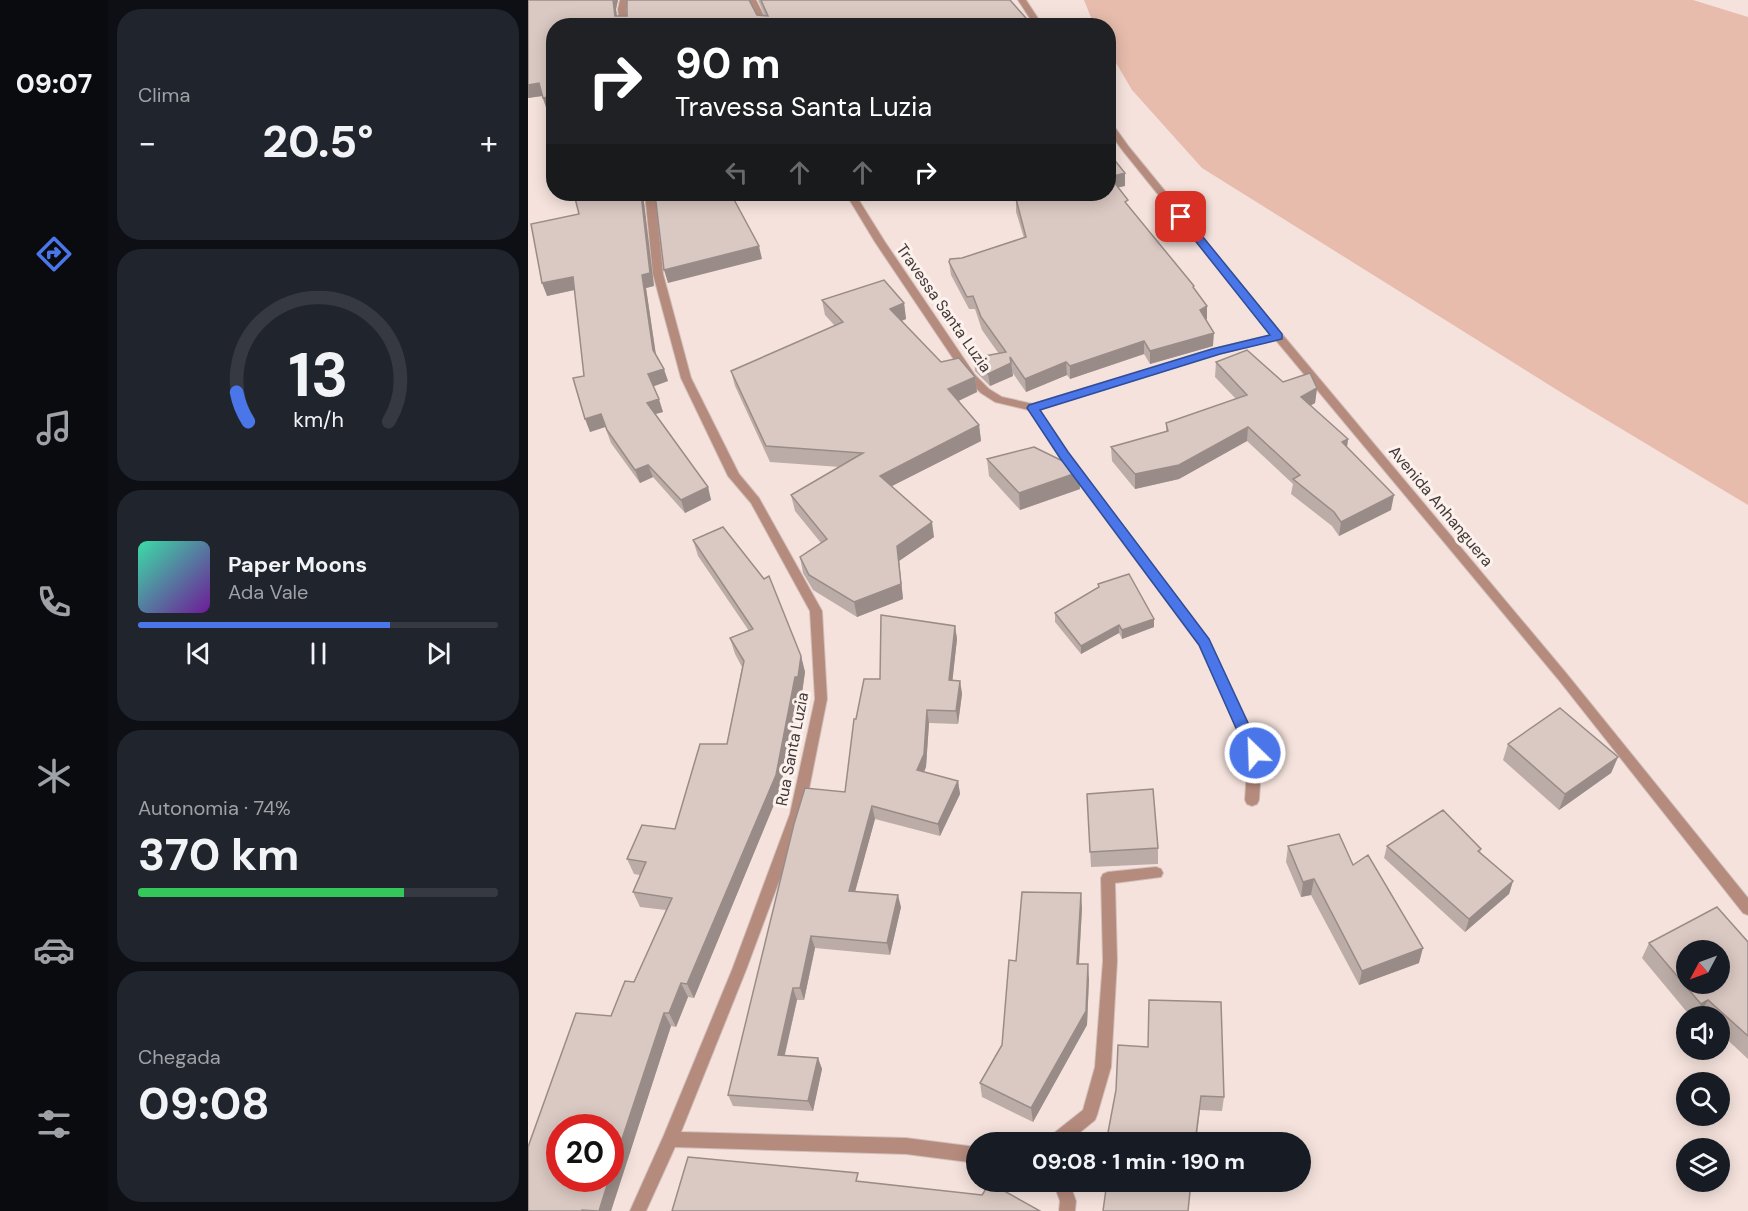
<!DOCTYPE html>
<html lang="pt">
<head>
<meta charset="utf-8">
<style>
	body { margin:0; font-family:"DM Sans",sans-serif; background:#20242c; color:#f1f3f6; height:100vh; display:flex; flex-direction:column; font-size:22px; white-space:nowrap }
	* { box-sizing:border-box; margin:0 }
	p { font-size:20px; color:#9ea1a6 }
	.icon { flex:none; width:33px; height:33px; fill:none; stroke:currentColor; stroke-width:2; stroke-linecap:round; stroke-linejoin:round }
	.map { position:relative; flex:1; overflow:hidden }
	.side { display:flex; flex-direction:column; gap:9px; padding:9px; background:#0d0f14; width:420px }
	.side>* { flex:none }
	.guide { position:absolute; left:18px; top:18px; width:570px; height:183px; border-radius:24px; box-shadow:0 3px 15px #0003; background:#202124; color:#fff; overflow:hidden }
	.needle { width:39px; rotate:229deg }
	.buttons { position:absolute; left:1148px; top:940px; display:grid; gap:12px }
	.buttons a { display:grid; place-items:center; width:54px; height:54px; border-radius:50%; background:#171b24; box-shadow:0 3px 15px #0003; font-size:30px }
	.speed { position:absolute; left:18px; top:1114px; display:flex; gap:12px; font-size:30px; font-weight:700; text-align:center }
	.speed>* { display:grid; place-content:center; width:78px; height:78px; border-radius:50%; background:#171b24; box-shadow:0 3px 15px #0003; line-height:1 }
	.speed .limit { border:9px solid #d22; background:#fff; color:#111 }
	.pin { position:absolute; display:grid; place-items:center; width:51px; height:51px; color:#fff; margin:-26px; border-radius:12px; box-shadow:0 3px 9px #0006 }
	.me { position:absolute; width:66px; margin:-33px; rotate:336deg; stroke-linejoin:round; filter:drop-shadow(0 0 4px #0008) }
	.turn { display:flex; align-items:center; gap:21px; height:126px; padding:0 30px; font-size:27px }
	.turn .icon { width:78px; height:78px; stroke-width:2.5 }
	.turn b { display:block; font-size:42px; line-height:51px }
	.lanes { display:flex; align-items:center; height:57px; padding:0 30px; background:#0003; justify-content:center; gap:30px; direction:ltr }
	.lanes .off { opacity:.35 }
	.big { font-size:45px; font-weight:700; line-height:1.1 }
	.side .widget { flex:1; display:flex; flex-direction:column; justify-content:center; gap:9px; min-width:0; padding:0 21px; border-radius:24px; background:#20242c }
	.side .dial { align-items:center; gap:0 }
	.dial svg { height:156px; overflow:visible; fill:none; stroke:#363941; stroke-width:7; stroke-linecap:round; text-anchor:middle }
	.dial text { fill:#f1f3f6; stroke:none }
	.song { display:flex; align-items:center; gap:18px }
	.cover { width:72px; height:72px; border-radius:9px; background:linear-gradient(135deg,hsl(160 70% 55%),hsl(280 70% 35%)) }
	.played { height:6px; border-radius:3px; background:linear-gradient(90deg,#4a76e9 70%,#363941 70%) }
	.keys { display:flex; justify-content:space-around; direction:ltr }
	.heat { display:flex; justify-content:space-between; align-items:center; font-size:33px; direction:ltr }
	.charge { height:9px; border-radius:4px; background:linear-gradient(90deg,#34c759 74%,#363941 0) }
	.trip { position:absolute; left:438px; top:1132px; width:345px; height:60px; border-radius:30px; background:#171b24; box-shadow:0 3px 15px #0003; font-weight:700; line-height:60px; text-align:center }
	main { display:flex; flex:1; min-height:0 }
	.tabs { display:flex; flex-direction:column; width:108px; justify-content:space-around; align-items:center; background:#090b0e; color:#9ea1a6 }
	.tabs .icon { width:42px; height:42px }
	.tabs .selected { color:#4a76e9 }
	.tabs b { font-size:27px; color:#f1f3f6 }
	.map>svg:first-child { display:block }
	.green { fill:#e7bcad }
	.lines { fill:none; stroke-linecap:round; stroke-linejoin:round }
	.service-casing { stroke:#d1c0bb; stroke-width:2 }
	.minor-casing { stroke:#d1c0bb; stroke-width:2 }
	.tertiary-casing { stroke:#d1c0bb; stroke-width:2 }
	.service { fill:#b58b7d; fill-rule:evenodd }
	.minor { fill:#b58b7d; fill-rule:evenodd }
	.tertiary { fill:#b58b7d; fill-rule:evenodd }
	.wall { fill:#bbaca7 }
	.shaded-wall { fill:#998c88 }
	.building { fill:#dac8c2; stroke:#998c88; stroke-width:1.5; fill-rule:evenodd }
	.route { fill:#4a76e9; stroke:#304d97; stroke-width:1.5 }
	.labels { text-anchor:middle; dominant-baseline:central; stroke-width:6; stroke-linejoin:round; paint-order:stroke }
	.street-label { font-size:16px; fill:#403936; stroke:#fdf1ee }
</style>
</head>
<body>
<main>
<nav class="tabs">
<b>09:07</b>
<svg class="icon selected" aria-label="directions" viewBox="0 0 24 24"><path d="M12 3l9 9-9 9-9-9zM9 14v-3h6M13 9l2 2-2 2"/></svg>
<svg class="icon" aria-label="music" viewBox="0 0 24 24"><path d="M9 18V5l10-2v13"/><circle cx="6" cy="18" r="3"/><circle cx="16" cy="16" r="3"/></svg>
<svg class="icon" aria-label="phone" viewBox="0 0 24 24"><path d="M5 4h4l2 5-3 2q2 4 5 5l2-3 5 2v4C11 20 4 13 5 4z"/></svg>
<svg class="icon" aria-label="climate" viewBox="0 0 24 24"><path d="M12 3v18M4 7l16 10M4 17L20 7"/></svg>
<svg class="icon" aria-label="car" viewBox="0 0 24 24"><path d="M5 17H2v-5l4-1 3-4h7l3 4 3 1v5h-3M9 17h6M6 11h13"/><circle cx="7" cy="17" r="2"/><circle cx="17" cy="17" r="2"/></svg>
<svg class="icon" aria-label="filters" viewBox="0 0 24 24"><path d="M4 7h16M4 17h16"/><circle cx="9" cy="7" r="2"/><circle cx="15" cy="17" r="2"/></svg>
</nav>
<section class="side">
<div class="widget"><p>Clima</p>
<div class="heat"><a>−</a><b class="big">20.5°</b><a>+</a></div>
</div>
<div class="widget dial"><svg viewBox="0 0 100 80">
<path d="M14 69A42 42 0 1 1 86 69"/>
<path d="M14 69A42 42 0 0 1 8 54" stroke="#4a76e9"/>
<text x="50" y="56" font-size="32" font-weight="700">13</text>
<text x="50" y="72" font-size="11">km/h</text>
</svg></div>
<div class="widget">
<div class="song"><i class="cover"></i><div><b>Paper Moons</b><p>Ada Vale</p></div></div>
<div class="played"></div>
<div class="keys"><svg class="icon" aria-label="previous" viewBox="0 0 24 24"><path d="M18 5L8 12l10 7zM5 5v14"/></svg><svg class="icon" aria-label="pause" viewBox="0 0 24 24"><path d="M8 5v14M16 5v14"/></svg><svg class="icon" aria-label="next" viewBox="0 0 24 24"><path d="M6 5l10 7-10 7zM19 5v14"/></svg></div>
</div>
<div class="widget"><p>Autonomia · 74%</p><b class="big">370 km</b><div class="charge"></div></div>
<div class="widget"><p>Chegada</p><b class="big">09:08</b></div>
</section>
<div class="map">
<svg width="1220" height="1211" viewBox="0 0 1220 1211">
	<rect width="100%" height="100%" fill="#f5e2dc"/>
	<path class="green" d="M556,0H1165L1220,17V505L1042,398L674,168L604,90L581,51L580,26L566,25Z"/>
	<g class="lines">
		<g class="service-casing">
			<path id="service" d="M505,405L509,406L540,452L680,640L734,753L731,800L729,804L724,806L719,804L717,800L720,753L671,645L532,458L500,408Z"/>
		</g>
		<g class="minor-casing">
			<path id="minor" d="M92,0H100L98,9L100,26H92L90,9Z
				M220,0H228L241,26H233Z
				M117,194H127L135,274L163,378L211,474L231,498L294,611L299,699L276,814L218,970L153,1132L378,1138L448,1147V1163L378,1154L147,1147L118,1211H102L136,1135L204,970L262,814L287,699L282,611L223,503L200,476L153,378L125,274Z
				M318,194H327L357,242L447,375L461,389L474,397L505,404L684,349L750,333L755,336L754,338L691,354L505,411L467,402L453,393L439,379L347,242Z
				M628,867L633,869L635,873L633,877L587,883L589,961L583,1067L569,1115L567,1120L539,1143H519L521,1137L555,1110L567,1067L575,961L573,878L575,874L580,872Z
				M525,1182H541L548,1201L547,1211H531L532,1201Z"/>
		</g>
		<g class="tertiary-casing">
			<path id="tertiary" d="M490,0H498L515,26H507Z
				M580,122H583L601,147L754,334L1038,673L1220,898V915L1215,913L1030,679L746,338L595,151L580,131Z"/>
		</g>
		<use href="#service" class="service"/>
		<use href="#minor" class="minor"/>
		<use href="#tertiary" class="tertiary"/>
	</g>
	<path class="wall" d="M0,0H90L88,9L89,16H99V0H221L229,15L237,16L230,0H482L505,26H26V109L19,110L14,96L0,98Z
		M580,152L597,186L590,187L600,206L679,306V319H678L685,346L622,364L616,354L542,379L539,375L498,392L484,372L485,376L462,386L447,371L446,358L471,354L454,330L447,309H441L423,275L421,262L496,238L488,212V199L508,196L506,194H580Z
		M115,194L126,286L118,288L128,354L140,381L125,386L135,412L128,414L180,487L183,500L157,513L125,477L112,483L83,443L77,427L62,432L47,290L19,296L51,214Z
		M294,300L376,303L378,319L373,321L413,362L447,377L449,392L430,401L451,425L453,441L364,486L406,537L371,561L375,599L329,617L285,590L275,573L272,557L293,543L267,511L263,495L312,467L242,462L207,386L203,371L307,326L297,315Z
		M688,362L755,382L789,388L787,403L782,406L820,439L819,447L863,510L811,536L804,526L763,494L765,484L719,441L651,479L607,489L584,461L583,447L638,431V423L708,399L687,377Z
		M459,459L552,489L492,510L461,476Z
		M165,540L273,656L277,672L274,693H271L252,790L166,998L160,997L148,1027L143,1026L83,1211H0L83,1016L106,982L138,910L112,907L105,892L112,875L106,874L99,859L147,829L199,744L214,667L207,654L202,638L221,631L170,556Z
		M570,584L626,627L594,639L591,633L553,654L527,622V613L570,588Z
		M427,626L429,639L424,681H432L434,694L430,724L401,723L398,767L396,772L430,781L432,794L412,836L347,819L327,891L373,907L362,955L287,948L276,1000H269L257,1055L290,1058L294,1069L285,1111L205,1106L200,1095L317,792L328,719L352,679Z
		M980,744L1090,757L1083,773L1031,810L975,760Z
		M559,794L630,848V864L563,867Z
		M760,846L825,865L891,963L831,985L783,895L773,897L758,862Z
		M859,846L953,849L952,853L985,881L981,894L937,932L856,858Z
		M554,908L551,964L561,979L559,1025L505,1122L454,1097L452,1083L474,1045L488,961Z
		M1220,942V1059L1191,1032V1017H1175L1172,1014L1166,1017H1163L1114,958L1121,943Z
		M620,1047L696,1097L694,1111L672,1110L668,1143H578Z"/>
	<path class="shaded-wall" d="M85,0H90L88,9L90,26L87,16Z
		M11,83L14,96L0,98V85Z
		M26,96V109L19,110L15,98Z
		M597,173V186L582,189V177Z
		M113,194H115L126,286L118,288L129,363L125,350L114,275Z
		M231,246L234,259L140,283L136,270Z
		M45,277L50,289L19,296L14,283Z
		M376,303L378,319L364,325L362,309Z
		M679,306V319L672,323V310Z
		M686,333L685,346L622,364V351Z
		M616,341V354L542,379V366Z
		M538,362L539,375L498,392L497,379Z
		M483,363L485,376L462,386L460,374Z
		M136,369L140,381L124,387L120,374Z
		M447,377L449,392L422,405L420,389Z
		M789,388L787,403L771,412L773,397Z
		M131,399L135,412L123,415L119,403Z
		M73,414L77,427L62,432L57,419Z
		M451,425L453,441L354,491L352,476Z
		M720,427L719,441L651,479L607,489V474Z
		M820,439L818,454L814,442Z
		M120,465L125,477L112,483L107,470Z
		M551,472L552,489L492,510L491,493Z
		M180,487L183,500L157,513L153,500Z
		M866,495L863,510L811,536L813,522Z
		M404,522L406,537L371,561L375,599L329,617L326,602L369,546Z
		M626,619V627L594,639V630Z
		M591,625V633L553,654V646Z
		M427,626L429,639L423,694L421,680Z
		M273,656L277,672L274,693H271L252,790L166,998L159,984L267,677Z
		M432,681L434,694L430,724L428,711Z
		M399,710L401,723L398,767L391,783L389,770Z
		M1090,757L1083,773L1031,810L1037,794Z
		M430,781L432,794L412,836L410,824Z
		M344,806L347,819L324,903L321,891Z
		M786,879L783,895L773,897L775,882Z
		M985,881L981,894L937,932L941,919Z
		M553,893L554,908L550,978L549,964Z
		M370,895L373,907L362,955L359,943Z
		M283,936L287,948L276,1000L272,988Z
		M895,948L891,963L831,985L834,971Z
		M560,964L561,979L559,1025L505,1122L503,1108Z
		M153,983L160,997L148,1027L141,1013Z
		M265,988L269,1000L254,1066L250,1055Z
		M1180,1000L1172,1014L1165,1017L1173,1004Z
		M136,1013L143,1026L83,1211H71L81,1179H82V1175Z
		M290,1058L294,1069L285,1111L280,1101Z"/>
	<path class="building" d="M0,0H85L87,16H99V0H221L229,15L240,16L233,0H482L505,26H26V96L15,98L11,83L0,85Z
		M580,152L597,173L582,177L600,200L597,202L666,286L665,287L679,306L672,310L686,333L622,351L616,341L542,366L538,362L497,379L482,357L483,363L460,374L446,358L478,352L453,317L445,296L439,297L421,262L422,259L434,258L498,237L488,199L515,195L514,194H580Z
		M46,194H113L122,273L114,275L125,350L136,369L120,374L131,399L119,403L180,487L153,500L120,465L107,470L79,430L73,414L57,419L45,378L56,376L45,277L14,283L3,224L51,214Z
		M127,194H203L231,246L136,270Z
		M356,280L376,303L362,309L413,362L431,358L447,377L420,389L451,425L352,476L404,522L369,546L373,584L326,602L281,575L272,557L299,539L263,495L335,453L238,446L203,371L315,322L294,300Z
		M719,350L755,382L782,373L789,388L773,397L820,439L814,442L866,495L813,522L806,512L765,479L772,475L720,427L651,465L607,474L583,447L640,431L638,423L719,395L688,362Z
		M506,447L549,468L551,472L491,493L459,459Z
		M195,527L236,579L241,576L273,656L270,677H267L248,775L159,984L153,983L141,1013H136L82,1175V1128H32V1179H81L71,1211L54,1210V1211H0V1147L48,1013L83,1016L97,981L106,982L144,898L105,892L118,862L99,859L114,825L147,829L172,744H199L216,661L202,638L225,629L165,540Z
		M601,574L626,619L594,630L591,625L553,646L527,613L571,587L570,584Z
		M353,615L427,626L421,680L432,681L428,711L399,710L396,754L389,770L430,781L410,824L344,806L321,891L370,895L359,943L283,936L272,988H265L250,1055L290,1058L280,1101L200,1095L266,824L277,788L317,792L326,719H328L336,679H352Z
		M1032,708L1090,757L1037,794L980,744Z
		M625,789L630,848L562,852L559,794Z
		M915,810L953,849L950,851L985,881L941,919L859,846Z
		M811,834L825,865L840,855L895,948L834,971L786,879L775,882L760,846Z
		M494,892L553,893L549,964H560L558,1011L503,1108L452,1083L474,1045L481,960L488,961Z
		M1189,907L1220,942V1036L1180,1000L1173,1004L1121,943ZM1158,951H1191V984H1158Z
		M621,1000L693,1002L696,1097L673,1096L667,1143H578L588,1090L590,1045L620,1047Z
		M160,1157L330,1173L328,1181L454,1195L462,1183L512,1211H144Z
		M579,1182H663L660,1211H575Z"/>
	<path class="route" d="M653,214L657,215L754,334V339L692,354L512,410L540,452L681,639L734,753L732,758H722L719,753L671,645L532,458L499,408L501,405L684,349L742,335L650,219L648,217Z"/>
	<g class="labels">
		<g class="street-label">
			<text transform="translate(416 308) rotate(55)">Travessa Santa Luzia</text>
			<text transform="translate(913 506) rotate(50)">Avenida Anhanguera</text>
			<text transform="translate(264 749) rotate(-79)">Rua Santa Luzia</text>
		</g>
	</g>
</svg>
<div class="buttons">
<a><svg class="needle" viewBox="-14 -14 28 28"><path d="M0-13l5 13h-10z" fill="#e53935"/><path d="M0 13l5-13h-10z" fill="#9ea1a6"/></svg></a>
<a><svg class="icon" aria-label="sound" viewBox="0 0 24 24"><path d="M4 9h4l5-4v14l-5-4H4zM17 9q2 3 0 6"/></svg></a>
<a><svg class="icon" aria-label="search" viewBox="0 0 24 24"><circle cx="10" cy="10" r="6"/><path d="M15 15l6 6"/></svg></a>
<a><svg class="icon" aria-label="layers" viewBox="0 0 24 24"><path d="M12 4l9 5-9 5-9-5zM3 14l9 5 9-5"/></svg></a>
</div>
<div class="speed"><div class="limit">20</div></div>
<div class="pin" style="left:653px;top:217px;background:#d93025"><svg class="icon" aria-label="arrive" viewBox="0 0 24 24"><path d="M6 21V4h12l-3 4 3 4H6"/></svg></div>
<svg class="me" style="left:727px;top:753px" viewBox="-20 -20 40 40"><circle r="17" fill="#4a76e9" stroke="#fff" stroke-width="3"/><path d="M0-11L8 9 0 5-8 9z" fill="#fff"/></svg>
<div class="trip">09:08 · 1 min · 190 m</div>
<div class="guide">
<div class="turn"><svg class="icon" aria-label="right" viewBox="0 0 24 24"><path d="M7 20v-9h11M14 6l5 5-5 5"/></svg><div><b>90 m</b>Travessa Santa Luzia</div></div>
<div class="lanes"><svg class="icon off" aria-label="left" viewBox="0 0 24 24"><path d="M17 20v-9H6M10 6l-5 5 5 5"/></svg><svg class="icon off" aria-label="ahead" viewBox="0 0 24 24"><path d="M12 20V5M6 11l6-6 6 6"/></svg><svg class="icon off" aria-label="ahead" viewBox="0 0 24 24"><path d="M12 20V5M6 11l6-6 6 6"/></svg><svg class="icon" aria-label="right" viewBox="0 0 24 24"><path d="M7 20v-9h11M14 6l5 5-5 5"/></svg></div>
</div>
</div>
</main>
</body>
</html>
